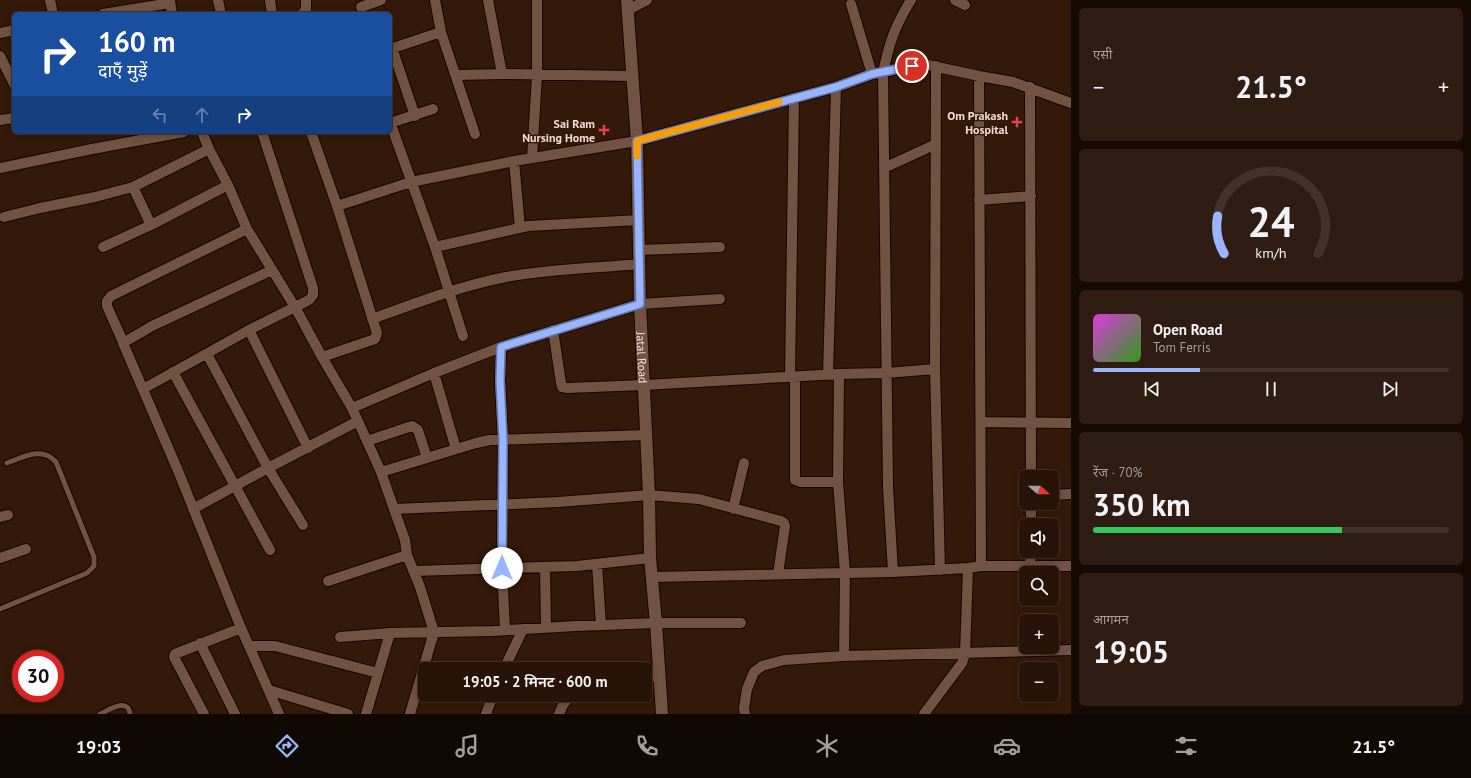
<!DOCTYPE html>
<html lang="hi">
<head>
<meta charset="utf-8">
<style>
	body { margin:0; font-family:"PT Sans","Noto Sans Devanagari",sans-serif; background:#2f1c12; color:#f1f3f6; height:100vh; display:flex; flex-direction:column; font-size:15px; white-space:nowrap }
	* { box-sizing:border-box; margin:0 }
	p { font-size:13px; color:#a49e9c }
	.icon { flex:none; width:22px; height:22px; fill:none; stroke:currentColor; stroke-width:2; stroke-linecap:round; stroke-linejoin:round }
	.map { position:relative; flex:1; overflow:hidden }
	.panel { display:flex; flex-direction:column; gap:8px; padding:8px; background:#150a04; width:400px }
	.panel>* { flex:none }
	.hud { position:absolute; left:12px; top:12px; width:380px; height:122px; border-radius:6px; box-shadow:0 2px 10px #0003,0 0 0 1px #433229; background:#1a4fa0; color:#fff; overflow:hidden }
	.needle { width:26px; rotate:110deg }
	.controls { position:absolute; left:1019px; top:470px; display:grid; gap:8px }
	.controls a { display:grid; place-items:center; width:40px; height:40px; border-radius:6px; background:#271308; box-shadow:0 2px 10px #0003,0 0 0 1px #433229; font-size:20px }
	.speed { position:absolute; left:12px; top:650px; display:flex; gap:8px; font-size:20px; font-weight:700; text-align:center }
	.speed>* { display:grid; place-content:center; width:52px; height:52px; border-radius:50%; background:#271308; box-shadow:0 2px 10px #0003,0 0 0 1px #433229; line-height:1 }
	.speed .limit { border:6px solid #d22; background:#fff; color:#111 }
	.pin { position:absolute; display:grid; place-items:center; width:34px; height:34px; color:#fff; margin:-17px; border:2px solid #fff; border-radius:50%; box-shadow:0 1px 4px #0007 }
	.me { position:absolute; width:44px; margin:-22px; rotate:0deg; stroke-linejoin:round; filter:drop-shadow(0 0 3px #0008) }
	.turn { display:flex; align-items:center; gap:14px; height:84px; padding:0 20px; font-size:18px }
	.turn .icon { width:52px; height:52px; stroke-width:2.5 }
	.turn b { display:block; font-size:28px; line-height:34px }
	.lanes { display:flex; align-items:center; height:38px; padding:0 20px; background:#0003; justify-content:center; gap:20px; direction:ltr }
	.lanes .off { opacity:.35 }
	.big { font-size:30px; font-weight:600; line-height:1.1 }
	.panel .widget { flex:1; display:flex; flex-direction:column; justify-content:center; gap:6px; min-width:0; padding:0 14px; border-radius:6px; background:#2f1c12 }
	.panel .dial { align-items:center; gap:0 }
	.dial svg { height:104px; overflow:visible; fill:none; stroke:#433229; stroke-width:7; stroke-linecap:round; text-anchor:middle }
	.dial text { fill:#f1f3f6; stroke:none }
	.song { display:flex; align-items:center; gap:12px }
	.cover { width:48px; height:48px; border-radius:6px; background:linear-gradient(135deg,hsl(300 70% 55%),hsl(110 70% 35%)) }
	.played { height:4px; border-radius:2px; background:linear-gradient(90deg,#99b5fd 30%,#433229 30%) }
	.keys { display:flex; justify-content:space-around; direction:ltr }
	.heat { display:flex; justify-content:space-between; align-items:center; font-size:22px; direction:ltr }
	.charge { height:6px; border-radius:3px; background:linear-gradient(90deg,#34c759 70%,#433229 0) }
	.trip { position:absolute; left:418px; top:662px; width:234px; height:40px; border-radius:6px; background:#271308; box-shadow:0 2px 10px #0003,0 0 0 1px #433229; font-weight:600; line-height:40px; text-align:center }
	.tab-bar { display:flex; height:64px; justify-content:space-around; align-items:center; background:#100803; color:#a49e9c }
	.tab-bar .icon { width:28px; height:28px }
	.tab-bar .active { color:#99b5fd }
	.tab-bar b { font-size:18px; color:#f1f3f6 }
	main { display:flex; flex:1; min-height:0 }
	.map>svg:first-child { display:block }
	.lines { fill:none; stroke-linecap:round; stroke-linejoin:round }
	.lane-casing { stroke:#1a0400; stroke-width:7 }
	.street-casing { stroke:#1a0400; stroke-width:12 }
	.secondary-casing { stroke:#1a0400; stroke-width:14 }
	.lane { stroke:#725242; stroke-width:5 }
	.street { stroke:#725242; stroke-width:10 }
	.secondary { stroke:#725242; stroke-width:12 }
	.route-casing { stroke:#6376a4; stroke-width:10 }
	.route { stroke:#99b5fd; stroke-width:7 }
	.slow { stroke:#f59e0b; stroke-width:7 }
	.health-dot { fill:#e0444e; stroke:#34190a; stroke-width:1.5 }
	.labels { text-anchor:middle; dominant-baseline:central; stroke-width:3; stroke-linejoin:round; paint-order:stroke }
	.poi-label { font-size:12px; font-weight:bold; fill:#efdcd3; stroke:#34190a; text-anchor:end }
	.street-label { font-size:12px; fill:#efdcd3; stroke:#34190a }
</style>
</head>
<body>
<main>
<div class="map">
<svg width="1071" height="714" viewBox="0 0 1071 714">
	<rect width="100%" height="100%" fill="#34190a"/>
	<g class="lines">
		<g class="lane-casing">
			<path id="lane" d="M0,609L87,573L94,566V557L56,462C42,446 24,457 7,463
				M100,714C109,710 128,697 130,714"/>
		</g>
		<g class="street-casing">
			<path id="street" d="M50,0L53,14
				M170,0L172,14
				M218,0L221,14
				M270,0L272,14
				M435,0L441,32L475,134
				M488,0L502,74
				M955,0L965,5
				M851,4L872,74
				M361,7L381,0
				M628,10L647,0
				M103,14L170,3
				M302,14L306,9V0
				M0,33L14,30
				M392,48L415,116
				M390,49L441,32
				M0,56L14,84
				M936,66L935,369L940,570
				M457,75L502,74L633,76
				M979,76L981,566
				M1030,87L1031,477
				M0,120L14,118
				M390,122L435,247L463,336
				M390,123L433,109
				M202,132L209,149L228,185L247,229L295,307L322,357L352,408L381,472L394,509L405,540L407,555L420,587L434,632L410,714
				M311,132L337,206L377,333L375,339L322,357
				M532,158L537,75V0
				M514,161L520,228
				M0,168L92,149L184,132
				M884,168L936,144
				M133,187L151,225
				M979,200L1031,196
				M337,206L411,182L514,161L637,141L836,87L872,74L912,66L928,65L979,76L1013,82L1071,103
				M4,217L40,208L95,197L133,187L209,149
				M103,247L151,225L228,185
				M435,247L528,226L639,220
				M639,250L720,247
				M272,270L152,326L123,343L179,473L241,628L279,714
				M372,319C416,303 460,286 506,277C550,269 595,268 640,264
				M249,330L308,448
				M553,330L561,383L562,387L567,388L644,385L839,374L886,373L935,369
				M123,342L107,306V301L111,296L247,229
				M501,347L500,381L503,440L502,568L505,630
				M207,354L268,468L303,525
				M173,372L270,550
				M434,373L456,449
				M839,374L838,482L845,573L844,656
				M828,375L836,87
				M790,377L794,98
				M795,377V480L801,482H838
				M143,389L249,330L309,300L313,295V288L262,132
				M352,408L434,373L501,347L640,304L720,299
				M981,422L1071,423
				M367,441L412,426L418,430L427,458
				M381,472L476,443L490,440L647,435
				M1052,495L1071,494
				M193,509L268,468L358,421
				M394,509L558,502L649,495L699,499L781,521L784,523L785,526L778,574
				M733,509L744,463
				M0,517L8,515
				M1031,525V503
				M0,558L26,549
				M597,564L601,625
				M545,567L546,627
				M1030,567L1031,551
				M414,571L577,566L650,558
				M893,572L888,487L883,73C889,43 895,26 911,0
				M652,577L893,572L968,568L981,566H1071
				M328,581L407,555
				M340,637L390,633L493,631L576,626L656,623H741
				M200,643L235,714
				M250,646H275L378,673
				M504,669L523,629
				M645,677L660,676
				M269,690L348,714
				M204,714L174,657L175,654L241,628
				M366,714L390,633
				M486,714L493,695
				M559,714L563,705L571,695
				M745,714L744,708L747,689L754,672L762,666L784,660L844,656L1071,650
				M924,714L962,663L965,654L968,568"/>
		</g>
		<g class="secondary-casing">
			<g id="secondary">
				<path id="s1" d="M627,0L637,141L640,304L649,495L650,558L656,623L662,714"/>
			</g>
		</g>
		<use href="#lane" class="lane"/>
		<use href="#street" class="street"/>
		<use href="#secondary" class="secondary"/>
	</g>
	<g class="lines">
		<g class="route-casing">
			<path id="route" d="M502,568L503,440L500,381L501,347L640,304L637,141L836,87L872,74L912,66"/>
		</g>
		<use href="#route" class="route"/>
		<path class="slow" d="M637,156V141L779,102"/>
	</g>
	<g class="health-dot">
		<path d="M1015 116h4v4h4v4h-4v4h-4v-4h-4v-4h4z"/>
		<path d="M602 124h4v4h4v4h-4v4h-4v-4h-4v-4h4z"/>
	</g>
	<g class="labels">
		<g class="poi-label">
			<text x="1008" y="115">Om Prakash<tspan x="1008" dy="14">Hospital</tspan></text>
			<text x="595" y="123">Sai Ram<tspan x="595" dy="14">Nursing Home</tspan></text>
		</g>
		<g class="street-label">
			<text stroke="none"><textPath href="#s1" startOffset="358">Jatal Road</textPath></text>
		</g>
	</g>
</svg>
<div class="controls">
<a><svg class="needle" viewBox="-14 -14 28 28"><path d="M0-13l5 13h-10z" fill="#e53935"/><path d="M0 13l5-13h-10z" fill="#a49e9c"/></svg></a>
<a><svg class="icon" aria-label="sound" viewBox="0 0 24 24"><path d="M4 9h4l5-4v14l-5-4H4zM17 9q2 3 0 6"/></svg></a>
<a><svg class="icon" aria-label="search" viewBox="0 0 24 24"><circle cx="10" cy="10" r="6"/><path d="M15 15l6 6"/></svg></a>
<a>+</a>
<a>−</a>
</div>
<div class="speed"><div class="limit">30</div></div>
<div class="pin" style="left:912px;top:66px;background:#d93025"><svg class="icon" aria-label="arrive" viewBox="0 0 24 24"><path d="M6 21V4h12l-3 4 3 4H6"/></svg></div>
<svg class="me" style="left:502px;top:568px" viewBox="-20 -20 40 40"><circle r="19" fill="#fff"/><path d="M0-13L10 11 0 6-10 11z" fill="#99b5fd"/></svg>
<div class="trip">19:05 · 2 मिनट · 600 m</div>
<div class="hud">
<div class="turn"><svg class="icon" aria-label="right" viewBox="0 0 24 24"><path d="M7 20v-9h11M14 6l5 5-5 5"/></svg><div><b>160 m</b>दाएँ मुड़ें</div></div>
<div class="lanes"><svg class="icon off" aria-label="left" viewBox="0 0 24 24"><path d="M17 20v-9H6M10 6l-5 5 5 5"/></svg><svg class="icon off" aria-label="ahead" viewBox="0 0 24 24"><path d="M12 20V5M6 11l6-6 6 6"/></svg><svg class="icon" aria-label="right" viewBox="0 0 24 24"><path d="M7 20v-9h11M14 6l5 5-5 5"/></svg></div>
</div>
</div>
<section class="panel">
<div class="widget"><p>एसी</p>
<div class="heat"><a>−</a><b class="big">21.5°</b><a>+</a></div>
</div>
<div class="widget dial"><svg viewBox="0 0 100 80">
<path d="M14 69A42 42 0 1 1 86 69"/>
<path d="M14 69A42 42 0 0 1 9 40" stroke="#99b5fd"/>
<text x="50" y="56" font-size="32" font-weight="700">24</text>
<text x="50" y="72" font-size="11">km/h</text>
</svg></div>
<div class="widget">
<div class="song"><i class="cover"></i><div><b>Open Road</b><p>Tom Ferris</p></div></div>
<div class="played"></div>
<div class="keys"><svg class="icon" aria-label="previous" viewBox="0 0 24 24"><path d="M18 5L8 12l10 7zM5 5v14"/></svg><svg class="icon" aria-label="pause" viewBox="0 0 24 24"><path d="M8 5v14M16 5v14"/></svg><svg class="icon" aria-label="next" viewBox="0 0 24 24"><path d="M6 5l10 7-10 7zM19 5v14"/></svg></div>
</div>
<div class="widget"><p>रेंज · 70%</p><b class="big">350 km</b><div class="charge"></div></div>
<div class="widget"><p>आगमन</p><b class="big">19:05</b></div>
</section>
</main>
<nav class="tab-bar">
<b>19:03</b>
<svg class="icon active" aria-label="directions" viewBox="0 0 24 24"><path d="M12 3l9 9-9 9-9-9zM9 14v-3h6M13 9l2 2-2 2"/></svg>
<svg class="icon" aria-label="music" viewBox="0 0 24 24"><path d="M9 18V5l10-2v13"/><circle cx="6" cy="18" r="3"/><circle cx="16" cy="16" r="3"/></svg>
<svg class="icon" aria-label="phone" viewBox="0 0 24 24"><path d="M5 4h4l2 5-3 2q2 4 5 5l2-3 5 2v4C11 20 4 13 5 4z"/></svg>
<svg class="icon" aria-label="climate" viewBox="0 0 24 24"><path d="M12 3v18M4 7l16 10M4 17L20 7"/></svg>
<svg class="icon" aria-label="car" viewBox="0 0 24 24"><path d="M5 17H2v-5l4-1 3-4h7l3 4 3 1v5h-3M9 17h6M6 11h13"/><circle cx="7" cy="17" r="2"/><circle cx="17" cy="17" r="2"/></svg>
<svg class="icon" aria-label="filters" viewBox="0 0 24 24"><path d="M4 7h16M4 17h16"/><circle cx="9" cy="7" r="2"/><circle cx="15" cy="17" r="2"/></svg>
<b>21.5°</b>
</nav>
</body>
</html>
